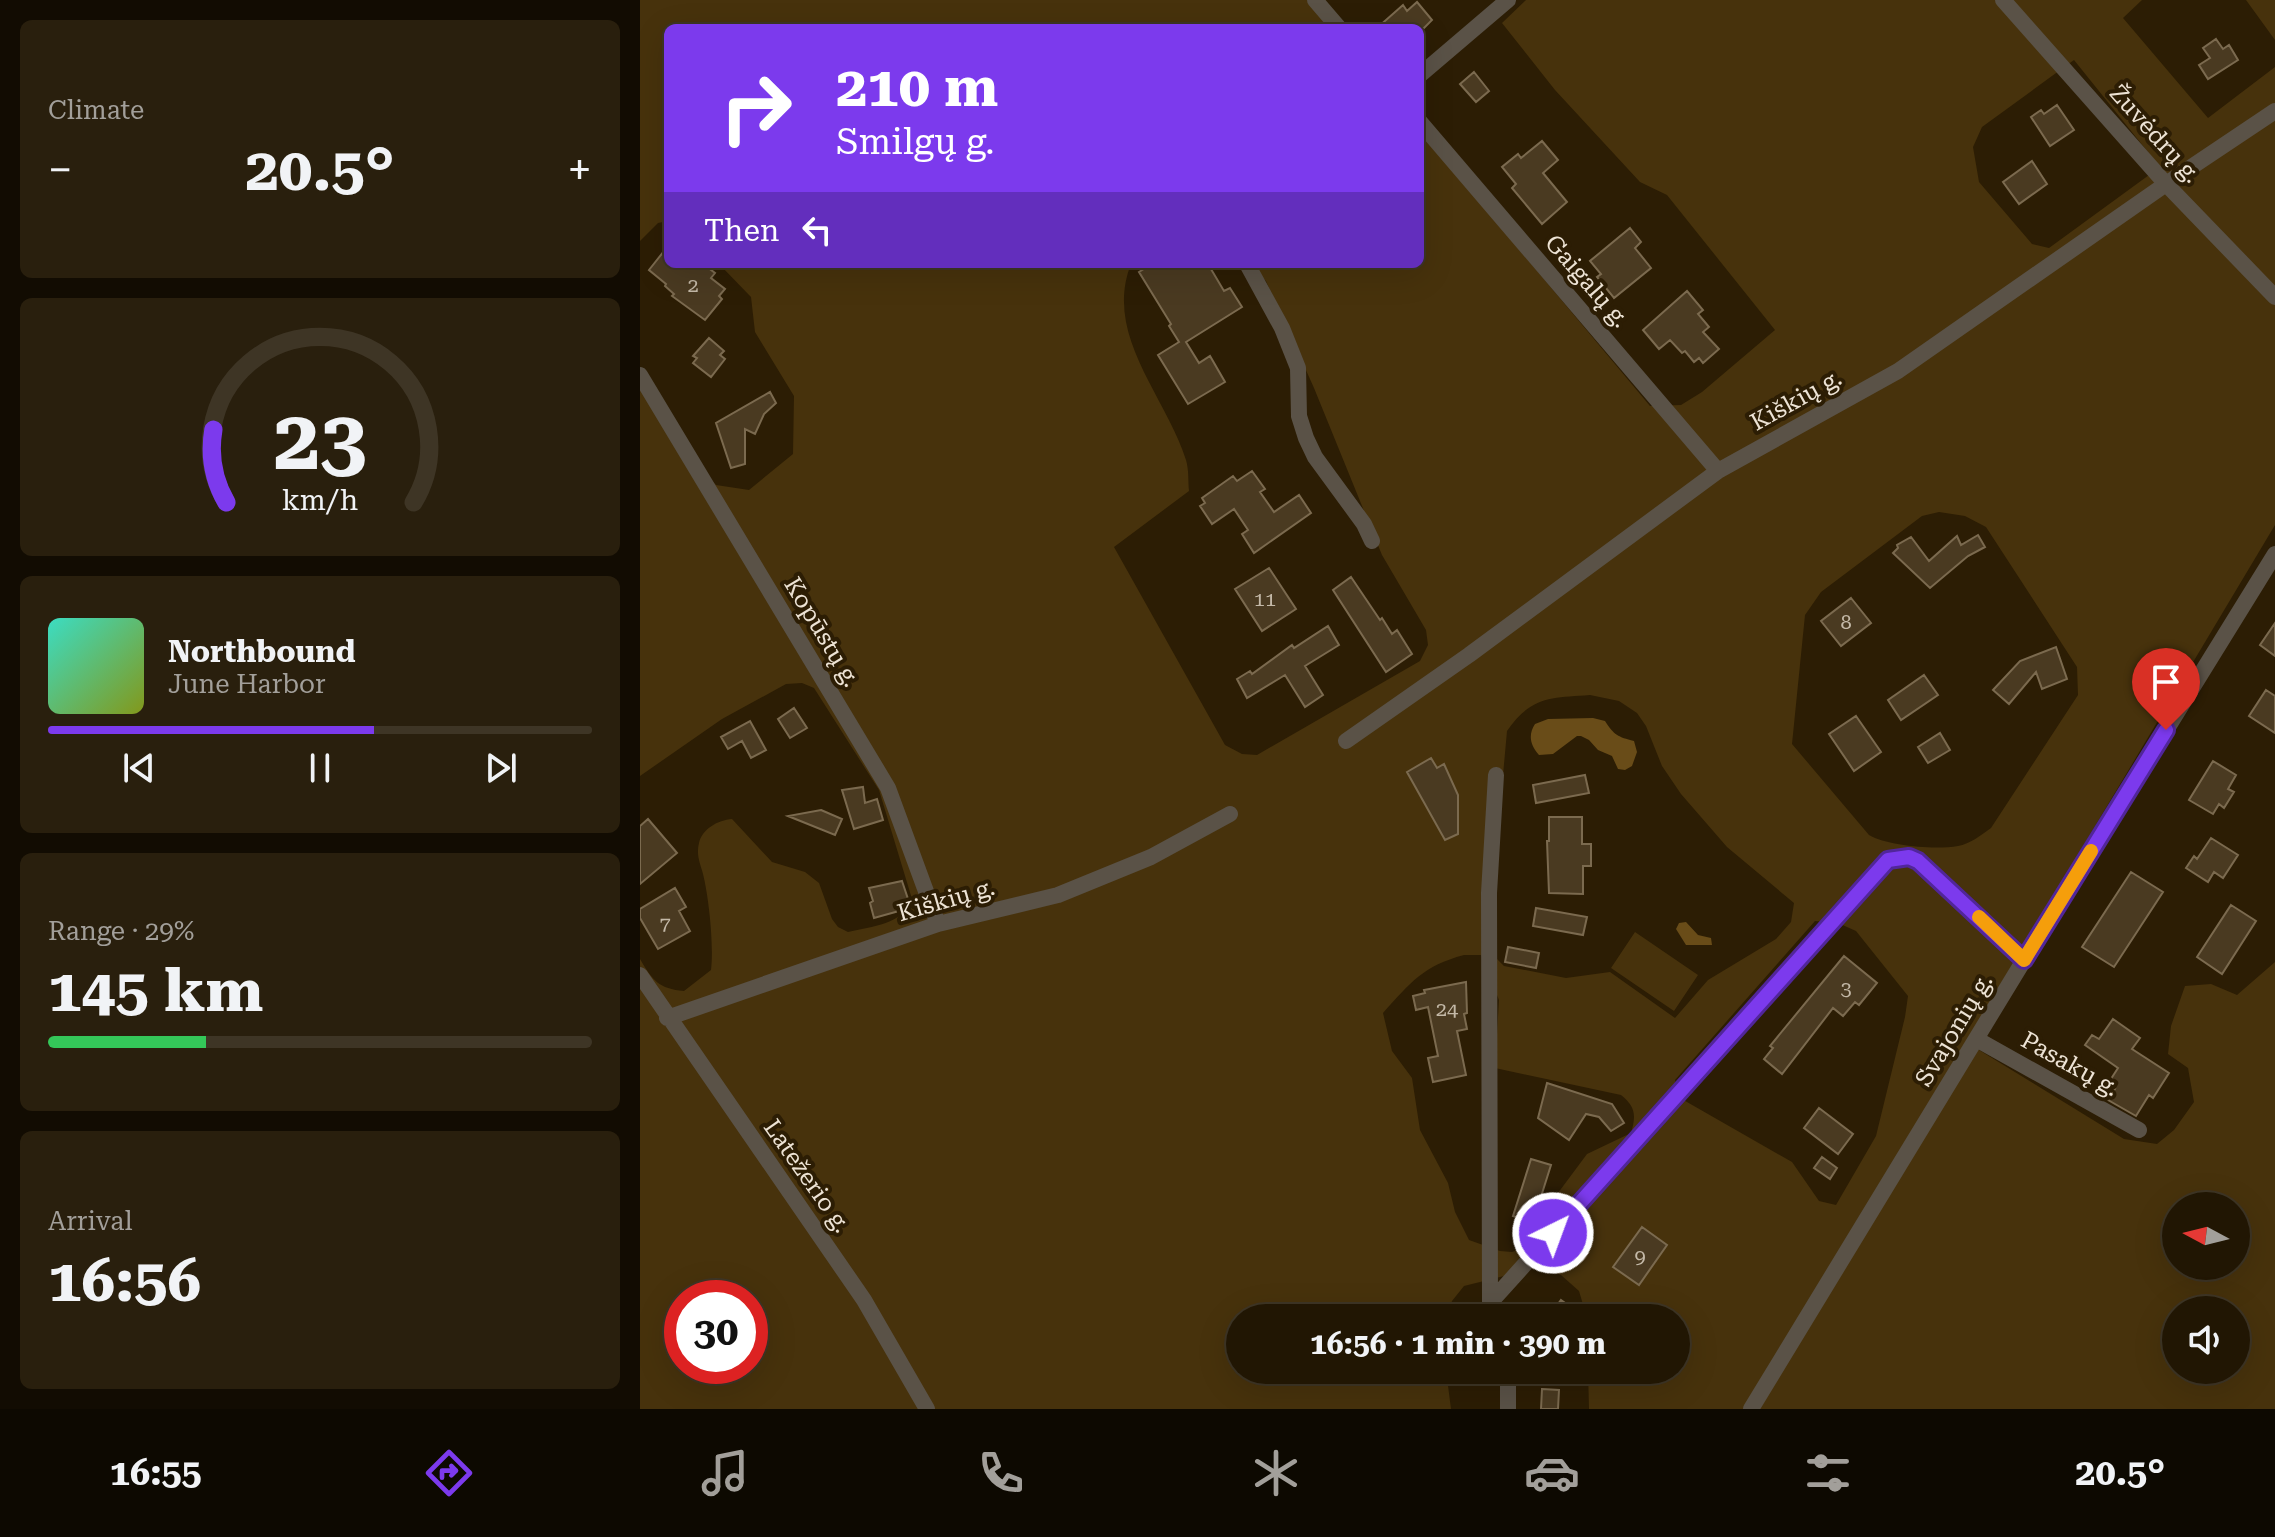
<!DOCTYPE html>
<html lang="en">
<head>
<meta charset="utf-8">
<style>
	body { margin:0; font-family:"Roboto Serif",serif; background:#291f0d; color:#f1f3f6; height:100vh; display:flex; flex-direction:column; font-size:30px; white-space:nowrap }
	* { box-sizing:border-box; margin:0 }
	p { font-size:26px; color:#a29f9a }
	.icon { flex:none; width:44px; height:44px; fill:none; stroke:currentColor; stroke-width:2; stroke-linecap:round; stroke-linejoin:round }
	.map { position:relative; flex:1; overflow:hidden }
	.panel { display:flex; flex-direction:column; gap:20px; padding:20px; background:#120c02; width:640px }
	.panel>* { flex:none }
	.hud { position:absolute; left:24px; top:24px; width:760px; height:244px; border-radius:12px; box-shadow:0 8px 32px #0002,0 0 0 2px #3e3525; background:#7c3aed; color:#fff; overflow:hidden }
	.needle { width:52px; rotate:277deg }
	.controls { position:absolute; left:1522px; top:1192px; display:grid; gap:16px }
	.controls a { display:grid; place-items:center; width:88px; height:88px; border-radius:50%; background:#211603; box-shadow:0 8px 32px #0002,0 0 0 2px #3e3525; font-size:40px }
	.speed { position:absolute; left:24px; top:1280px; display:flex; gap:16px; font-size:40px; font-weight:700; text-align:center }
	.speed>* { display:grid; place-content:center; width:104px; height:104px; border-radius:50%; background:#211603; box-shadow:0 8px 32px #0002,0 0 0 2px #3e3525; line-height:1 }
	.speed .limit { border:12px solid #d22; background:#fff; color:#111 }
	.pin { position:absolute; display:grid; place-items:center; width:68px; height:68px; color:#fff; margin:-82px -34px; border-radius:50% 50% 50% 0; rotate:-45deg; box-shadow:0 0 8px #0007 }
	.pin .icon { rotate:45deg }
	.me { position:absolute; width:88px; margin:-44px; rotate:42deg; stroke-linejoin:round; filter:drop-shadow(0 0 6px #0008) }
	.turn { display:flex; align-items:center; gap:28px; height:168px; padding:0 40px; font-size:36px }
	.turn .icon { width:104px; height:104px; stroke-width:2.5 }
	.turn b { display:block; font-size:56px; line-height:68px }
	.then { display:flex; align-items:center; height:76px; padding:0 40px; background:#0003; gap:16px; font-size:30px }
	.big { font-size:60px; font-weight:700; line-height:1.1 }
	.panel .widget { flex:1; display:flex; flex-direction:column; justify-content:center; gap:12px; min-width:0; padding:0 28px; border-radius:12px; background:#291f0d }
	.panel .dial { align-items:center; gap:0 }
	.dial svg { height:208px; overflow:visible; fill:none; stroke:#3e3525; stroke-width:7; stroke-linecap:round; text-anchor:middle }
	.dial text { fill:#f1f3f6; stroke:none }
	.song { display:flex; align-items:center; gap:24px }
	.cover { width:96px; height:96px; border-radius:12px; background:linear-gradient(135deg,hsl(170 70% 55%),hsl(70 70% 35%)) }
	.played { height:8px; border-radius:4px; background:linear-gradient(90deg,#7c3aed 60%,#3e3525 60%) }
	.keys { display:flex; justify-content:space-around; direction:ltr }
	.heat { display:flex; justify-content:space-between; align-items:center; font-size:44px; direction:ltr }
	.charge { height:12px; border-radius:6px; background:linear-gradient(90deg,#34c759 29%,#3e3525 0) }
	.trip { position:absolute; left:586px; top:1304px; width:464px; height:80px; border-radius:40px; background:#211603; box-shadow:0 8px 32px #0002,0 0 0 2px #3e3525; font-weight:700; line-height:80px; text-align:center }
	.tabs { display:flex; height:128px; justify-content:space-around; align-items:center; background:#0d0901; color:#a29f9a }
	.tabs .icon { width:56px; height:56px }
	.tabs .selected { color:#7c3aed }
	.tabs b { font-size:36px; color:#f1f3f6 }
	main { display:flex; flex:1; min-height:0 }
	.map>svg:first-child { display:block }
	.green { fill:#47320c; fill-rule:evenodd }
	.water { fill:#694c18 }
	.building { fill:#4a3a21; stroke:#7b6a4f; stroke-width:2 }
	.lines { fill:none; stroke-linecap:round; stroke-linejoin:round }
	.minor { stroke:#5a5247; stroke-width:16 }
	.route-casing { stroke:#51269a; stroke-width:20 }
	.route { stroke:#7c3aed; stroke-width:14 }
	.slow { stroke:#f59e0b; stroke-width:14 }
	.labels { text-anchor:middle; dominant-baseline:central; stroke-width:8; stroke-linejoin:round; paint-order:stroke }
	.number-label { font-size:20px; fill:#c4b9a8 }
	.street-label { font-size:24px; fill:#ede3d5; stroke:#2c1d04 }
</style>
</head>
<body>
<main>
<section class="panel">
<div class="widget"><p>Climate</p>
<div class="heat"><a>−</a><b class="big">20.5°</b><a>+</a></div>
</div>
<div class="widget dial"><svg viewBox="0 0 100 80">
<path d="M14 69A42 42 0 1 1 86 69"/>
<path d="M14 69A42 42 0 0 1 9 41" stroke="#7c3aed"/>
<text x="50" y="56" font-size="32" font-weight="700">23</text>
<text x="50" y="72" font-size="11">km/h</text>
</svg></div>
<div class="widget">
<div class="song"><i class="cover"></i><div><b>Northbound</b><p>June Harbor</p></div></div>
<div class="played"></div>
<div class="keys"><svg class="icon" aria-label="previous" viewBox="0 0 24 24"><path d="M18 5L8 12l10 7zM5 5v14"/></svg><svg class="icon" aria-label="pause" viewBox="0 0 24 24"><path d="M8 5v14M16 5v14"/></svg><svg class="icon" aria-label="next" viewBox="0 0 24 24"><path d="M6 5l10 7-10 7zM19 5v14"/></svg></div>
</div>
<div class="widget"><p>Range · 29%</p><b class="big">145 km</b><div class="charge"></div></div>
<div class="widget"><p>Arrival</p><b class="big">16:56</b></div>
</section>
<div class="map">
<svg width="1635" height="1409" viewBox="0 0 1635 1409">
	<rect width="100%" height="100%" fill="#2c1d04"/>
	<path class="green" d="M0,0H686L680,12L694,28H28V221L18,223L0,241Z
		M886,0H1502L1483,18L1568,118L1635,67V525L1326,1042L1484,1139L1517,1144L1534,1130L1554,1102L1548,1068L1528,1054L1531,1026L1545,986L1571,984L1597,995L1635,962V1409H949L948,1370H1036V1318H947L939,1291L921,1275L900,1267L824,1286L812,1301L807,1318H600V1370H806L811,1409H0V959C12,980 19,989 44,991L71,970C74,946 69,898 63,874C60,863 56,855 59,843C62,829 78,820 92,819L132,862L165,872L179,883L192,919L198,927L208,932C232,926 263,925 272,899L239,790L174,688L162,683L146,684L82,719L0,776V385L36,445L76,485L109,490L153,454L154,396L115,332L111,297L79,264H491C463,335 526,396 546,460C549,470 548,481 549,491L474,547L585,745L602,754L617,755L780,661L788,645L786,630L742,555L674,388L626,281L609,264H780V131L1010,406L1041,405L1062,392L1135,330L1027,195L1000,182L915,90L862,23ZM1434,60L1520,167L1409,248L1392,244L1339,182L1333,147L1342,127ZM1299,512L1325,516L1346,527L1437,667L1438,695L1351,828C1341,835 1330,844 1318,846C1295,850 1248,846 1229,835L1152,744L1165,615L1181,592L1282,516ZM950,695L979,701L997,713L1006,726L1022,766L1041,794L1087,847L1154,903L1151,922L1136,939L1068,980L1035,1018L970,972L926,978L864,966L855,957V863L867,731C891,696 911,698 950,695ZM1175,921L1198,923L1216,931L1268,996L1265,1017L1236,1136L1196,1205L1179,1201L1152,1162L1040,1098L1035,1080ZM824,955H841L859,1000L855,1068L981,1095C996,1107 996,1116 991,1133L947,1154L915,1197L900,1236L891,1245L872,1252L860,1251L829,1240L815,1212L808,1183L780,1130L772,1078L752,1051L743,1013C771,982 783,966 824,955ZM1536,1206H1596V1266H1536ZM42,1298H110V1366H42ZM1536,1310H1596V1370H1536Z
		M1606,0H1635V40Z
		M995,932L1058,975L1034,1011L971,968Z"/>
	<path class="water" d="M953,718L965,721C974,735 978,737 994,741L997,752L992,766L985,770L978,769L972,756L958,750L949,740L941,736H937L913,754L899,755C890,745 888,735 895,724L908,719Z
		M1046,922L1058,935L1071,938L1072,945H1046L1036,929L1039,923Z"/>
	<path class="building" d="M777,2L792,20L784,28H737L763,5L767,11Z
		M1576,39L1583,49L1589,45L1598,60L1568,79L1559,65L1570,58L1563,48Z
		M834,72L849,91L836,102L820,84Z
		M1417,105L1434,130L1410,146L1391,117L1401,110L1404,114Z
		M902,141L918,160L903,173L927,202L902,224L872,188L876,184L862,167L878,154L881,158Z
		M1392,161L1407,184L1379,204L1363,182Z
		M990,228L1001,242L995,248L1011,268L974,298L957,277L961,274L950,261Z
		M28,246V264H63L75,273L71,278L85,289L79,296L82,299L65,320L32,296L34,294L25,286L26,284L9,270Z
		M512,264H568L584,291L590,288L602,307L546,342L559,363L570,356L585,382L548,404L518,355L539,342L529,326L531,324L499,272Z
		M1047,291L1063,310L1058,314L1069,327L1063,332L1079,349L1063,363L1059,358L1054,362L1045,351L1042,353L1030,340L1019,349L1003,330Z
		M69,338L84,351L80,355L85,359L71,377L53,363L57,358L53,356Z
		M130,392L136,403L124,414L115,434L105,429V464L91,468L76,423Z
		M612,471L625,489L620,492L634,512L659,495L671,513L614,553L602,534L608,530L594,509L572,524L560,506L565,503L562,498L593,476L597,481Z
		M1338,535L1345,547L1328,556L1290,588L1253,553L1258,548L1257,545L1271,537L1289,561L1317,536L1321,545Z
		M629,568L656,609L622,631L595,589Z
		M711,577L740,620L742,618L752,634L757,630L772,654L746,672L693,590Z
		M1211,598L1231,623L1201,646L1181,621Z
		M1635,623V656L1620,645Z
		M688,626L699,645L665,666L683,695L665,707L645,675L607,698L597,679L610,671L612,674L652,645L654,648Z
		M1416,647L1427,679L1402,689L1396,672L1369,704L1353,690L1380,661Z
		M1284,675L1298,695L1261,720L1248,700Z
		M1626,690L1635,696V733L1609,716Z
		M154,708L167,728L150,738L138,719Z
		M1216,716L1241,752L1214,771L1189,734Z
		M110,721L126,750L111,758L102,741L88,749L81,737Z
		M1300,733L1310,750L1288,763L1278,747Z
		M791,758L797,768L804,764L818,795V834L805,840L767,772Z
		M1573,761L1596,775L1588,789L1594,792L1584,808L1579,804L1573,814L1549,800Z
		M945,775L949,793L896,803L893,785Z
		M223,787L225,803L237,799L243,820L214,829L202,790Z
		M181,810L202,819L195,835L148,816Z
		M909,817H942V844H951V866H943V894L909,893L907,841H909Z
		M8,819L37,853L0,884V826Z
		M1571,838L1598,855L1583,878L1574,872L1568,882L1546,868L1554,856L1557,859Z
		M1491,872L1523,892L1474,967L1442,947Z
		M262,881L268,899L257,903L259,911L234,918L230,903L233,901L229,888Z
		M35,888L46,907L39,911L50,931L18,949L0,918V909Z
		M1591,905L1616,921L1582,974L1557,957Z
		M896,908L947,917L943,935L893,926Z
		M868,947L899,953L896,968L865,962Z
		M1204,956L1237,983L1219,1005L1215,1002L1203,1016L1193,1008L1142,1074L1124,1059L1133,1048L1130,1046Z
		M826,982L827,1013L824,1014L827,1029L817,1031L826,1075L793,1082L788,1058L798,1056L788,1007L776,1010L773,996L785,993L784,990Z
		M1473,1019L1500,1038L1492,1049L1529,1073L1513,1098L1509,1095L1496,1116L1468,1100L1475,1089L1467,1085L1478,1068L1445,1045L1452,1035L1459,1039Z
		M907,1083L972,1104L984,1123L971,1131L959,1117L946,1114L929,1140L898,1118Z
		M1179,1108L1213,1134L1198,1154L1164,1128Z
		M1182,1157L1197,1168L1190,1179L1174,1168Z
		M891,1159L911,1165L893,1222L873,1216Z
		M1002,1227L1027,1245L999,1285L973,1267Z
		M921,1300L946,1318H908Z
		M902,1389L919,1390L918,1409H901Z"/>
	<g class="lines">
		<path class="minor" d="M675,0L699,28
			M1363,0L1526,184L1635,297
			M780,75L868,0
			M780,122L1078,471
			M607,264L642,328L658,368L659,416L666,438L675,457L724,524L732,541
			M0,375L248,788L298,924
			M706,741L829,655L1078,471L1258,371L1526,184L1635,111
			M0,975L224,1300L287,1409
			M27,1018L298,924L418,895L511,857L590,814
			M1338,1040L1499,1130
			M850,1303L1248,860L1269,857L1278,861L1384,960
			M854,1318L850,1303L849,893L856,775
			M868,1409V1370
			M1111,1409L1384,960L1635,554"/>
	</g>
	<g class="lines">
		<g class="route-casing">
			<path id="route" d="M913,1233L1248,860L1269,857L1278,861L1384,960L1526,730"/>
		</g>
		<use href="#route" class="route"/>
		<path class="slow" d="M1339,917L1384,960L1451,851"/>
	</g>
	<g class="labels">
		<g class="number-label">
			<text x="53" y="285">2</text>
			<text x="625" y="599">11</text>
			<text x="1206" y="622">8</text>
			<text x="25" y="924">7</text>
			<text x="1206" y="988">3</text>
			<text x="807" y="1009">24</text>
			<text x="1000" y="1256">9</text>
		</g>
		<g class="street-label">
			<text transform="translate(1515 134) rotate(48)">Žuvėdrų g.</text>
			<text transform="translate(947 281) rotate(49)">Gaigalų g.</text>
			<text transform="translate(1156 400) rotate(-29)">Kiškių g.</text>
			<text transform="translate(182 632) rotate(59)">Kopūstų g.</text>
			<text transform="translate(306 900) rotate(-16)">Kiškių g.</text>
			<text transform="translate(1314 1030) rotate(-59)">Svajonių g.</text>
			<text transform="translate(1430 1064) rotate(29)">Pasakų g.</text>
			<text transform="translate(167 1176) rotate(55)">Latežerio g.</text>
		</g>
	</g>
</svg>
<div class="controls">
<a><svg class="needle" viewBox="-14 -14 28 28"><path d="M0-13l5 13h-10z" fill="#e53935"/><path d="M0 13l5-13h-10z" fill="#a29f9a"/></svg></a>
<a><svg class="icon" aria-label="sound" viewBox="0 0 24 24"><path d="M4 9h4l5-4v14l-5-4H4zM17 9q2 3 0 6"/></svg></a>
</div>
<div class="speed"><div class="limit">30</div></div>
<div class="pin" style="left:1526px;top:730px;background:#d93025"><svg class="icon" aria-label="arrive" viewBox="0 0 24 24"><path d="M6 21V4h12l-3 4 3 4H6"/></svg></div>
<svg class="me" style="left:913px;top:1233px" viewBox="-20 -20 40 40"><circle r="17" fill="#7c3aed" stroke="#fff" stroke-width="3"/><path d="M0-11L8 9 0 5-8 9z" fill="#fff"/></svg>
<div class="trip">16:56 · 1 min · 390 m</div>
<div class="hud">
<div class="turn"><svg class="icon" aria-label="right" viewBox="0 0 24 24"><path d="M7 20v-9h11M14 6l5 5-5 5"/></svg><div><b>210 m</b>Smilgų g.</div></div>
<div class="then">Then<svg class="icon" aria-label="left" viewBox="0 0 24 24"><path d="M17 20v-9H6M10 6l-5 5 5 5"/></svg></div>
</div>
</div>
</main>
<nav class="tabs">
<b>16:55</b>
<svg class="icon selected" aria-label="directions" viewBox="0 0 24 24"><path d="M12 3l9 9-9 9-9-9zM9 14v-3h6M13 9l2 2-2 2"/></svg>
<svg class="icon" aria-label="music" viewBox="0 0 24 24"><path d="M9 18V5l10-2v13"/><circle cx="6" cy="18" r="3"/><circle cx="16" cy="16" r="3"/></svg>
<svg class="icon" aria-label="phone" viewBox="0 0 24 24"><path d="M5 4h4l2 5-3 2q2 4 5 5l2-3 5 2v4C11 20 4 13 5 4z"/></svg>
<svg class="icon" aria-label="climate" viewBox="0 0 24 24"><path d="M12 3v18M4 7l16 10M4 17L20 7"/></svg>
<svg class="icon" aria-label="car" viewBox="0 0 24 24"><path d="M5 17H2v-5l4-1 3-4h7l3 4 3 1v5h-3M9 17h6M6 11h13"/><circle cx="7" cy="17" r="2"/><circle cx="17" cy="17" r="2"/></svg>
<svg class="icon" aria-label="filters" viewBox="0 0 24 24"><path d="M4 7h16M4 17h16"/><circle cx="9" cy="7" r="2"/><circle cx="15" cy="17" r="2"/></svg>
<b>20.5°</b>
</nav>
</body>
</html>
